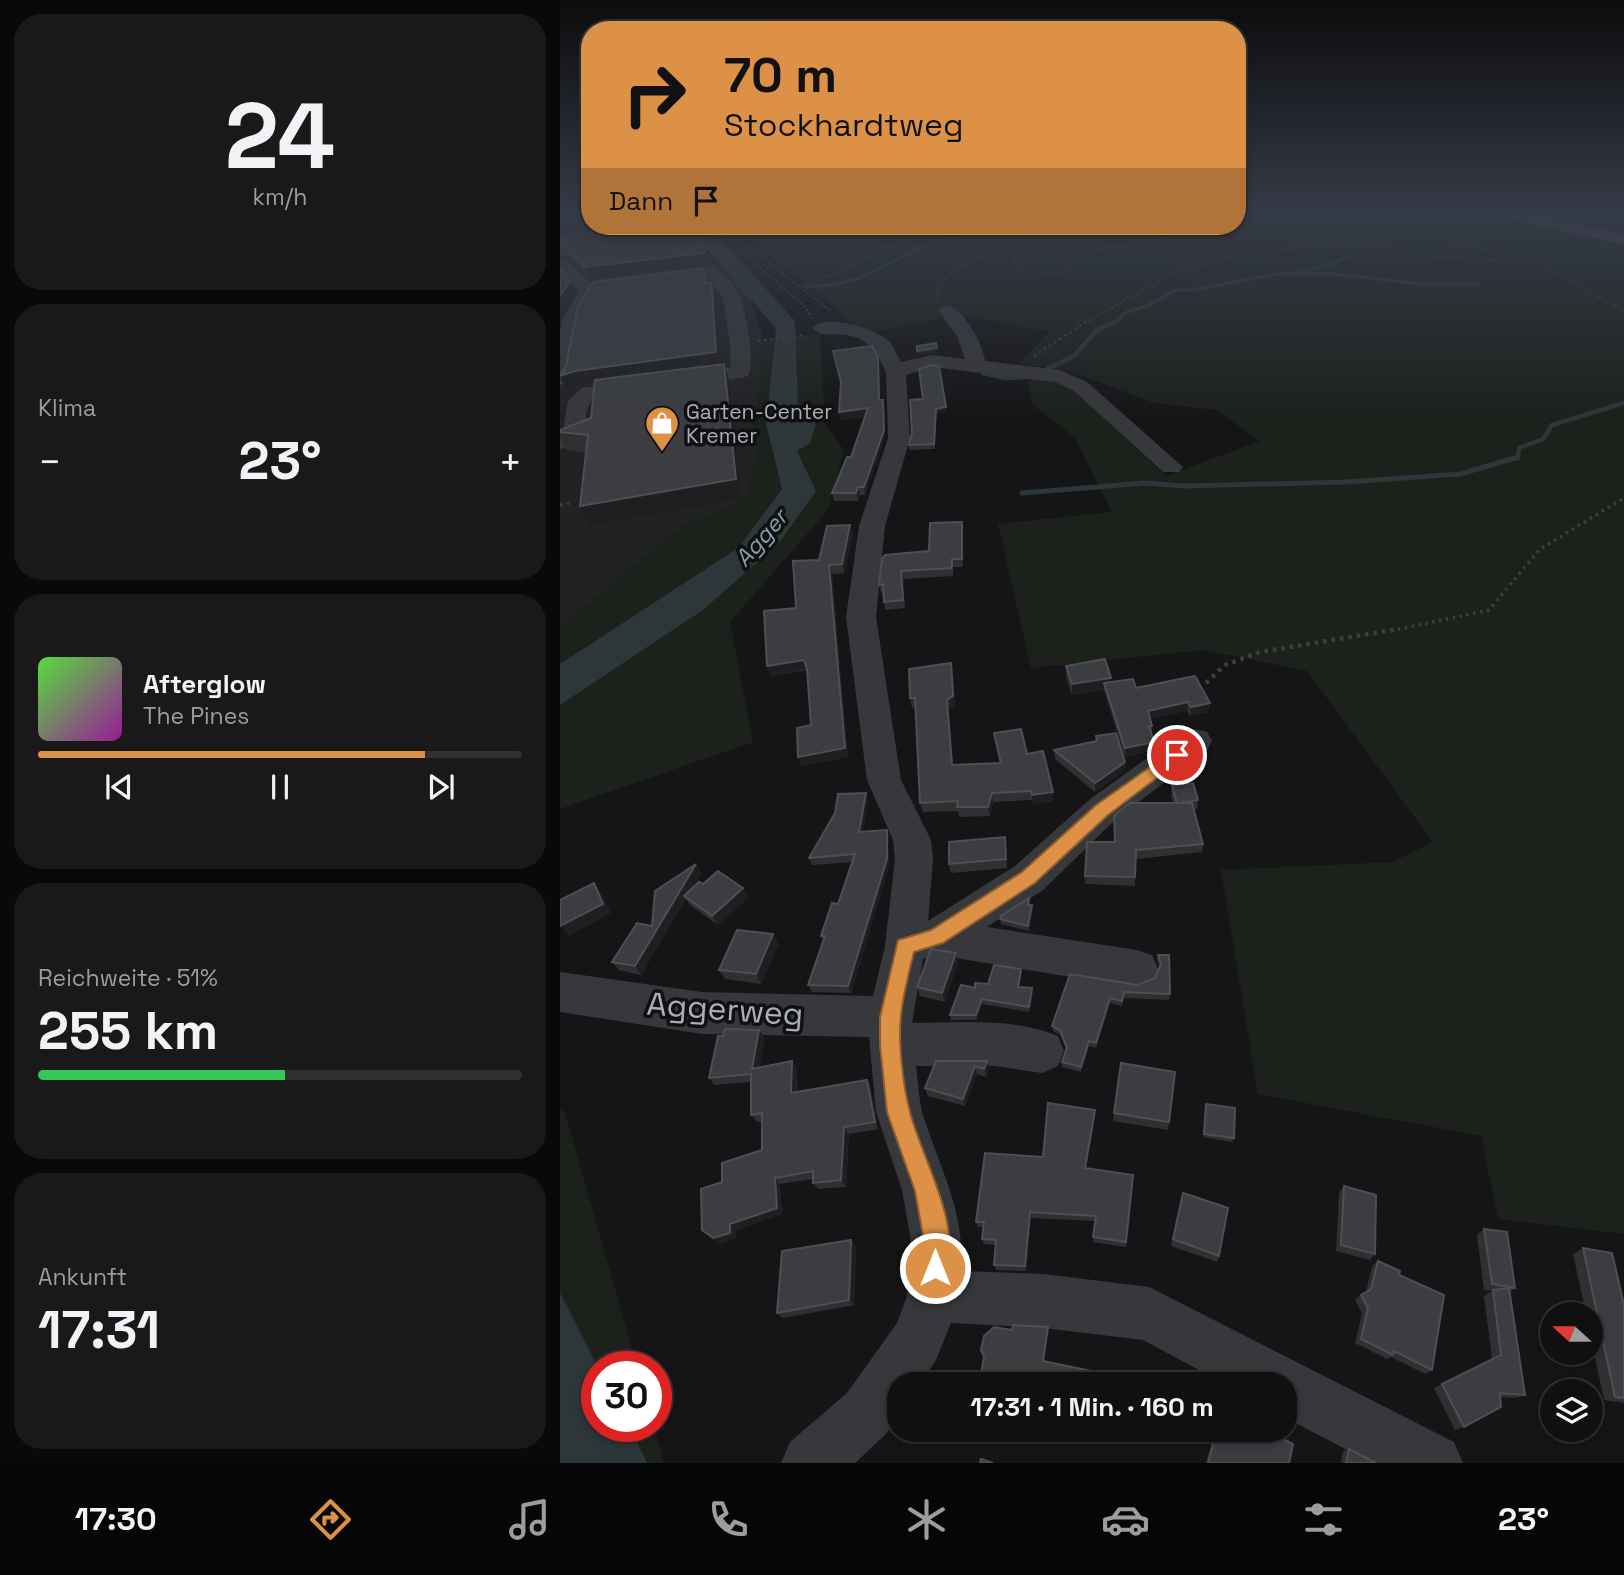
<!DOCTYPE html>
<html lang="de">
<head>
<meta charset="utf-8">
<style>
	body { margin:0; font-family:"Space Grotesk",sans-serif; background:#19191a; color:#f1f3f6; height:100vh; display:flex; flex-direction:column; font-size:26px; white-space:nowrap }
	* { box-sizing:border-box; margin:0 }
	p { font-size:23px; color:#9c9d9f }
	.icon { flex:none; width:38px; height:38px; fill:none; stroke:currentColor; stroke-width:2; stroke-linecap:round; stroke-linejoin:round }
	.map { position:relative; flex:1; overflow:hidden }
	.drawer { display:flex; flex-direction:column; gap:14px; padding:14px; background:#090909; width:560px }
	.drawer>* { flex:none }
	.banner { position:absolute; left:21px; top:21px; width:665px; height:214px; border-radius:28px; box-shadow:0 4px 10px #0003,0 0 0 2px #303031; background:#dc9147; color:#111; overflow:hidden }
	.needle { width:46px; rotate:291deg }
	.buttons { position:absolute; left:980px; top:1302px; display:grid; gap:14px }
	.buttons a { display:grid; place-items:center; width:63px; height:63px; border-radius:50%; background:#101011; box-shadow:0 4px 10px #0003,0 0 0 2px #303031; font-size:35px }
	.speed { position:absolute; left:21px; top:1351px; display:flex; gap:14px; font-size:35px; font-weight:700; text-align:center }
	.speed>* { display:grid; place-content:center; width:91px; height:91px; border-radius:50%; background:#101011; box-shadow:0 4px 10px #0003,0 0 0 2px #303031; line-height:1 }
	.speed .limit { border:10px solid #d22; background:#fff; color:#111 }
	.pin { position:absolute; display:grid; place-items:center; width:60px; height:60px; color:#fff; margin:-30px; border:4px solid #fff; border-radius:50%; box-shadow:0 2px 7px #0007 }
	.me { position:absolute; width:77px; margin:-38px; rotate:0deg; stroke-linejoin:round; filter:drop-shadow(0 0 5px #0008) }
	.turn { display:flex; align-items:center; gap:24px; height:147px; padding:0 28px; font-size:32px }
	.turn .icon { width:91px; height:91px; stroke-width:2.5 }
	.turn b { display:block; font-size:49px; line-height:60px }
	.then { display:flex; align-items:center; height:66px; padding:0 28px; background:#0003; gap:14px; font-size:26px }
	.big { font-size:52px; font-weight:600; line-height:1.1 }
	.drawer .widget { flex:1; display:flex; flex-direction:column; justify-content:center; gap:10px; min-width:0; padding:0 24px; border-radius:28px; background:#19191a }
	.drawer .dial { align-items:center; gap:0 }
	.dial b { font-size:91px; line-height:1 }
	.song { display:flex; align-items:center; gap:21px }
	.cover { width:84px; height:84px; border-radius:10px; background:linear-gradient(135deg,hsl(110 70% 55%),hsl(300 70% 35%)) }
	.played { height:7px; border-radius:4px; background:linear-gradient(90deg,#dc9147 80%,#303031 80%) }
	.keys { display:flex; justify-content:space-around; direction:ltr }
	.heat { display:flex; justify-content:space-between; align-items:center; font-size:38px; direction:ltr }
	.charge { height:10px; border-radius:5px; background:linear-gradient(90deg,#34c759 51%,#303031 0) }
	.trip { position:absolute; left:327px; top:1372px; width:410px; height:70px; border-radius:28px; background:#101011; box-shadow:0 4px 10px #0003,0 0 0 2px #303031; font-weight:600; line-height:70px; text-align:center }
	.tabs { display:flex; height:112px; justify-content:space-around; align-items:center; background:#060607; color:#9c9d9f }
	.tabs .icon { width:49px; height:49px }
	.tabs .current { color:#dc9147 }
	.tabs b { font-size:32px; color:#f1f3f6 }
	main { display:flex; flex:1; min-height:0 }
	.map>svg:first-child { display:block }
	.built { fill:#212224 }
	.green { fill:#1c211c }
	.water { fill:#2d3639 }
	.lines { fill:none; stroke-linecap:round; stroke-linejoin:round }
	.stream-far2 { stroke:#2d3639; stroke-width:3.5 }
	.stream-far1 { stroke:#2d3639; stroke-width:4.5 }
	.stream { stroke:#2d3639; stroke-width:5 }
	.river { fill:#2d3639; fill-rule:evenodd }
	.path-far3 { stroke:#3d3f42; stroke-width:2; stroke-dasharray:2 2.5; stroke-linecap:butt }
	.path-far2 { stroke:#3d3f42; stroke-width:2.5; stroke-dasharray:2.5 3.5; stroke-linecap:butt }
	.path-far1 { stroke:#3d3f42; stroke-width:3.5; stroke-dasharray:2.5 4.5; stroke-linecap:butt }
	.path { stroke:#3d3f42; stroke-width:4.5; stroke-dasharray:3.5 5; stroke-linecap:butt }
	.minor { fill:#37383b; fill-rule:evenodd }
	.major { fill:#53565a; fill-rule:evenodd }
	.wall { fill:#2e3032 }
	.shaded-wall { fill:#1f1f21 }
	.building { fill:#3b3d40; stroke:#4d4f52; stroke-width:2 }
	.route { fill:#dc9147; stroke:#8f5e2e; stroke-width:2 }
	.labels { text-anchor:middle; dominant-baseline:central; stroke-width:7; stroke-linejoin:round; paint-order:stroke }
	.far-poi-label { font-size:21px; fill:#a9afb5; stroke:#101012; text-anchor:start }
	.far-water-label { font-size:23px; font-style:italic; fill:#83a0ac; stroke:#101012 }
	.near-street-label { font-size:32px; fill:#a9afb5; stroke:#101012 }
</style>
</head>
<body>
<main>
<section class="drawer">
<div class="widget dial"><b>24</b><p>km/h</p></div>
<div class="widget"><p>Klima</p>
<div class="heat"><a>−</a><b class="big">23°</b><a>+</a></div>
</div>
<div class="widget">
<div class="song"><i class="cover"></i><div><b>Afterglow</b><p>The Pines</p></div></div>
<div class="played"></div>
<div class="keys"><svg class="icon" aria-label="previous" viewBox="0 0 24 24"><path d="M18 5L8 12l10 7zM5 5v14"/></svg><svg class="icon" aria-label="pause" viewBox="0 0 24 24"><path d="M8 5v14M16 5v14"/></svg><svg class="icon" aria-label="next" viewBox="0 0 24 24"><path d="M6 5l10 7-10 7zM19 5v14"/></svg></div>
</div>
<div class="widget"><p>Reichweite · 51%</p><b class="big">255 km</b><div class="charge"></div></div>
<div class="widget"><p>Ankunft</p><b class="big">17:31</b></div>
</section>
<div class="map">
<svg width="1064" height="1463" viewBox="0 0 1064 1463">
	<rect width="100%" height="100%" fill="#151517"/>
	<path class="built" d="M0,214H30V226H118L165,270L192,300L203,339L201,381L193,421L198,449L186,499L122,527L0,627Z"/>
	<path class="green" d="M677,214H1055L1064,216V1234L938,1219L921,1136L698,1094L661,870L832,862L873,842L747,671L644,650L471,668L438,524L552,512L515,438L472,404L466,375L506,383L606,476L700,441L656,410L594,403L507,370L458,364L489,332L399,314L325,330L298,331L279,310L173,226H677Z
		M260,334L265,423L284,450L268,510L170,622L193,742L0,809V627L122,527L185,499L198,449L193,421L201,381L203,339Z
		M0,1109L5,1113L77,1367H37V1426H94L104,1463H0Z"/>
	<path class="water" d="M170,249L235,321L238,403L256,424L250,443L237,451L256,491L218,544L143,610L0,705V664L178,548L222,489L206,424L216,329L154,254Z
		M0,1293L38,1367L37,1426H69L87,1463H0Z"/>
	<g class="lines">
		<path class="stream-far2" d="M739,272L777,262L794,254
			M245,287L277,284L299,278L372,242L449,226
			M555,323L567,312L589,305L616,290H632L717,274L766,273L861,284H918"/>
		<path class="stream-far1" d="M487,369L514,356L538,329L557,321
			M423,373L445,378L466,377
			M955,459L958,458L959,448L983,439L992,425L1064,403"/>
		<path class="stream" d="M462,493L585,483L624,486L786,482L900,474L958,457"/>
		<path class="river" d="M122,226H142L162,242L204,289L207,294L204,299H188L148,250Z"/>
		<path class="path-far3" d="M677,221L807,218L964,260
			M152,226L245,307L252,318
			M162,226L272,312
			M980,263L1064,311
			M239,286L274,274L373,226
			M377,300L378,284C401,266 426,252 456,251L455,266L464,272H512L511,261L525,253L660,226
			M524,323L616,272L686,253L802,242L868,256L980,263"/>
		<path class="path-far2" d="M198,341L245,335
			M474,356L527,321"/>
		<path class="path-far1" d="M0,505L10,503
			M831,631L929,610L980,549L1064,498"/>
		<path class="path" d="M646,683L665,665L700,652L839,629"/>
		<path class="minor" d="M0,258L6,259L29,282L152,267C162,269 178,289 181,299C186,314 196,364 188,376L181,378L35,397C15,416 40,439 0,449V433L3,431L8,401L22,388L171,367L170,343L163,298L148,278L36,292L21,318L10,379L7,383L0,385V331L3,318L19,292L0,272Z
			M387,305C404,309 423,344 425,361L500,370L527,382L623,467L619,472H603L513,390L495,382L372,367L346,375L350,438L325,526L316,617L341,780L371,840L373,859L368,921L455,866L529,800L623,732L635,729L647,732L652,741L647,750L555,820L483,890L427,927L577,950L592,955L598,969L592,983L577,988L377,955L363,959L352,1023C400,1023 452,1017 498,1036L504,1051L498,1066L482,1073L435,1066H356C358,1082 359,1100 363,1115C381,1171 404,1209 402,1271L484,1274L589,1287L894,1442L903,1463H812L724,1417V1384H665L583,1340L484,1328L391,1323L376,1360L360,1384H340V1415L327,1433L295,1463H221L230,1442L287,1393L337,1323L347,1296L351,1241L342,1190L316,1112L309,1037L142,1034L0,1012V972L142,992L313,996L325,946L335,859L333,840L307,780L286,617L299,526L328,438L326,372L314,348L298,338L287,335L261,334L252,328C265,313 317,328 330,342C334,347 337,356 341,362L372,355L405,359L397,336L378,310Z"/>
		<path class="major" d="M943,214H973L1064,235V245L946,218Z"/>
	</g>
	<path class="wall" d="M0,238L147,257L148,265L30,279L8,257L0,256Z
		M147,282H150L156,302L160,364H164L170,382L182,499L30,526L26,453L6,450L0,438V430L31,418L35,384L22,385L6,390Z
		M319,364L320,400L324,408L325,438L305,495H300L298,501H274L272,493L291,457L305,417L281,420L279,412Z
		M350,400L387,412L376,414L375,449L349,450V445L352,433Z
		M403,530V567H393V576L343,579L345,608L325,610L323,592L321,593L319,585Z
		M293,534L284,573L272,574L288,757L241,766L251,725L247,670L211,676L236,608Z
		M506,666L551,682L576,688L635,676L648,712L630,716L627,711L590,719L592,726V734L594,742L593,750L565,757L544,690L512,695L506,677Z
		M393,673L395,706L388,710L393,765L440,763L434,733L467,754L493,792V801L473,805L472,800L433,802L430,816L399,817L398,811L363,812L360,803L356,707L352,708L350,698Z
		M536,736L565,762L564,771L535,792L495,759L494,750L536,741Z
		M612,786L638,800L637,809H634L643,844L642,852L576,859L575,886L525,884V876L554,842V816L613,803L611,795Z
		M308,800L303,832L327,830L329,837V866L291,993L252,992L248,985L263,940L261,936L278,904L293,862L252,865L249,858Z
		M445,837L447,868L391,873L389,864Z
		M141,873L132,888L143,884L183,888L188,898L158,925L130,905L126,899L81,975L59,970L52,962L92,926Z
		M469,903V905H472L473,910L469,931L441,924L440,919Z
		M213,934L218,944L201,984L165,979L159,970Z
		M396,953L398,962L385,1002L360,996L357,987Z
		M598,955L610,994L609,1000L564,998L562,1006L550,1003L536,1048L529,1046L521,1072L502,1067V1062L506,1049L500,1035L493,1031L492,1026L578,985L595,978L600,968L597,960Z
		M461,969L462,973L459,987L472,988L473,993L469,1012L422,1004L417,1020H391L390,1015L415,988L428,984Z
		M205,1038L199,1068L232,1061L237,1069V1093L307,1080L311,1088L318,1129L289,1134L286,1187L258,1189L253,1183V1179L220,1184L222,1214L176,1230V1238L160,1244L142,1230L162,1182L202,1150V1122H197L191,1115V1082L155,1085L149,1078Z
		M427,1061L429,1069L426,1077L417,1074L405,1106L368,1096L365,1088Z
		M646,1104L674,1138L672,1142L643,1137Z
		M535,1110V1117L526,1168L573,1175L566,1247L533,1242L535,1221L471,1218L466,1271L436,1270L434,1265L436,1245L424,1244L422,1239L423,1227H418L416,1222L483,1157Z
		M554,1113L609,1122L608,1130L553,1121Z
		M784,1186L815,1254L810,1260L776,1251L779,1193Z
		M623,1193L659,1256L657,1262L611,1246Z
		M924,1229L955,1288L950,1292L965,1395L956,1398L940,1397L904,1427L895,1430L874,1388L932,1359L924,1296L932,1291L924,1290L917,1235Z
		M296,1246L294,1305L223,1318L217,1313Z
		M1023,1248L1064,1305V1403L1044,1400L1031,1338V1314H1026L1013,1254Z
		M818,1261L839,1275L872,1370L865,1374L831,1357L827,1359L795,1343L802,1313L795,1300L801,1295L806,1292L812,1266Z
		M655,1430H706L729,1463H646Z
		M789,1449L816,1463H781L783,1451Z"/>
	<path class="shaded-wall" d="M144,245L147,257L148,265L30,279L25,267Z
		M10,280L16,292L1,317L0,320V296Z
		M152,289L156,302L160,366L22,385L6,390L0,376Z
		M377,348V353L358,355L357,351Z
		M318,357L319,364L320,408L319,400Z
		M164,364L170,382L182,499L30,526L20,506Z
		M323,400L324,408L325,438L305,495L304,487Z
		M386,407L387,412L376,414L375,449L376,409Z
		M308,408L309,416L281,420L279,412Z
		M298,487L300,495L298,501L296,493Z
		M402,522L403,530V567L402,559Z
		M290,525L293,534L284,573L282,564Z
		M269,565L272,574L288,757L241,766L238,757L285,748Z
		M244,660L247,669L211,676L207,666Z
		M391,663L395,706L388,710L393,775L392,765L387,700Z
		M551,678V689L544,683V690L512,695V684Z
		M628,702L627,711L587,720L588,711Z
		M650,703L648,712L630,716L631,707Z
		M594,742L593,750L565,757V748Z
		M565,762L564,771L535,792V783Z
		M493,792V801L473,805L472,795Z
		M306,793L308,800L302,839L299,832Z
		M432,793L433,802L430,816L428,807Z
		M327,830L329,837V866L291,993L288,986Z
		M136,864L141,873L126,897L124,896L126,899L81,975L75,966Z
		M34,883L41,893L51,913L9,936L0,926Z
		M183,888L188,898L158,925L152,916Z
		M472,905L473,910L469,931L468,926Z
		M213,934L218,944L201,984L196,974Z
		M396,953L398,962L385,1002L382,993Z
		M472,988L473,993L469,1012V1007Z
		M550,998V1003L536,1048V1043Z
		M422,999V1004L417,1020L416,1015Z
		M199,1030L205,1038L198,1077L192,1069Z
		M529,1041V1046L521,1072V1067Z
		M232,1061L237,1069L236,1101L231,1093Z
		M427,1061L429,1069L426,1077L424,1069Z
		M415,1066L417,1074L405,1106L403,1099Z
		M307,1080L311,1088L318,1129L315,1122Z
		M535,1110V1117L525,1174V1168Z
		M284,1127L289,1134L286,1187L281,1180Z
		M215,1178L220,1184L222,1214L176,1230V1238L160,1244L153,1238L170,1224Z
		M470,1212L471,1218L466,1271L465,1266Z
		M291,1240L296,1246L294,1305L289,1300Z
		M488,1327V1331L484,1364L483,1361Z"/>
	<path class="building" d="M60,226H120L144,245V253L25,267L3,245H0V238Z
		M143,268L145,283L150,282L152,289L156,352L15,371L0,376L6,366L18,306L33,282Z
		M0,269L10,280L0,296Z
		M376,343L377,348L357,351V346Z
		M312,346L318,357L319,400H323L324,430L304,487H298L296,493H272L287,457H291L308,408L279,412L281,382L273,351Z
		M164,364L176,479L20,506L28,435L0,432V430L31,418L35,380Z
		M372,365L379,366L386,407L376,409L374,444L349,445L352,433L350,400L363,399L359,369Z
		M402,522V559H392V568L341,571L343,600L324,602L323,584L319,585L322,559L325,555L369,551L370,523Z
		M290,525L282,564L269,565L285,748L238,757L237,728L251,725L247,669L244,660L207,666L204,611L236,608L233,561L259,560L267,526Z
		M545,659L551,678L512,684L506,666Z
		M391,663L393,696L387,700L392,765L441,763L434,733L461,729L467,754L483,751L493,792L472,795L471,791L432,793L428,807H397L398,801L360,803L355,698H350L349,669Z
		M635,676L650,703L631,707L628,702L588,711L592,726H589L594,742L565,748L544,683L573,679L576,688Z
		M556,733L565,762L535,783L494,750L537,741L536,736Z
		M633,783L638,800L618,803H632L643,844L576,850L575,877L525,876L527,842H555L554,816L557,813L570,803H617L612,786Z
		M306,793L299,832L327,830V859L288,986L248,985L265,936H261L272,903L278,904L295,854L249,858L275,813L278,794Z
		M445,837L446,859L389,864V842Z
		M136,864L75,966L52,962L77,923L92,926L95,891Z
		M158,871L183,888L152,916L124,896L139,882L143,884Z
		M34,883L43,904L0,926V900Z
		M469,898L468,905H472L468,926L440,919L441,916Z
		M177,930L213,934L196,974L159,970Z
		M371,949L396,953L382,993L357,987Z
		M598,955H609L610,994L564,992L562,1001L550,998L536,1043L529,1041L521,1067L502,1062L507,1047L500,1030L492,1026L510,974L578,985L595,978L601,964Z
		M434,965L461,969L458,987L472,988L469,1007L422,999L416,1015H390L401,985L415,988V983L428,984Z
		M165,1029L199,1030L192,1069L232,1061L231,1093L307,1080L315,1122L284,1127L281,1180L253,1183V1171L215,1178L217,1208L170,1224V1233L153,1238L142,1230L141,1189L162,1182V1163L202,1150V1113L191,1115V1074L149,1078L158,1036H163Z
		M376,1061H427L424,1069L415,1066L403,1099L365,1088Z
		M561,1063L615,1072L609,1122L554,1113Z
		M488,1103L535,1110L525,1168L573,1175L566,1242L533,1237L536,1216L470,1212L465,1266L434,1265L436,1240L422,1239L424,1222H416L425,1153L483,1157Z
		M646,1104L675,1108L674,1138L644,1134Z
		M784,1186L816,1195L815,1254L781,1245Z
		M623,1193L668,1208L659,1256L613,1239Z
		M924,1229L947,1232L955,1288L932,1284Z
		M291,1240L289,1300L217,1313L222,1251Z
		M1023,1248L1052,1253L1064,1305V1398L1055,1397Z
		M818,1261L840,1271L839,1275L884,1295L872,1370L834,1351L833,1355L801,1339L808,1308L801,1295L811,1289Z
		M949,1288L965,1395L940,1393L941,1407L904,1427L882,1384L941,1355L933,1290Z
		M453,1325L488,1327L483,1361L541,1373L539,1384H419L424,1357L421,1350L424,1336L434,1327L452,1330Z
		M657,1430H706L733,1444L729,1463H648Z
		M789,1449L816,1463H786Z
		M421,1459L433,1463H420Z"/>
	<linearGradient id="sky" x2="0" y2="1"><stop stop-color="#0c0c0d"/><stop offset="0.51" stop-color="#353b47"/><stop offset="1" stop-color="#353b47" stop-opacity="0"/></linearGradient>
	<rect width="1064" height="418" fill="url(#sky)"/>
	<path class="route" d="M617,748L625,755L622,759L548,815L475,883L383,943L354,952C349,973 343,994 341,1016C338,1042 343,1086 350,1112C362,1160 405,1227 384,1277L375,1281L367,1277L363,1268L364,1241L355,1191L327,1112L320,1045V1017L338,940L371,930L462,872L536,805Z"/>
	<defs>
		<g id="shop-pin" transform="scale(1.75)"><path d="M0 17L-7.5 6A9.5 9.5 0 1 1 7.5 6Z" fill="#dc9147" stroke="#101012"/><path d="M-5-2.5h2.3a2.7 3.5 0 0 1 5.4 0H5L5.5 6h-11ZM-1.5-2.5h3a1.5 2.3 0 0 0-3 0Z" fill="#fff"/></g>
	</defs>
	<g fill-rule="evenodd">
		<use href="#shop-pin" x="102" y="423"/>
	</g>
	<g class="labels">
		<g class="far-poi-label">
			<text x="126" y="411">Garten-Center<tspan x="126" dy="24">Kremer</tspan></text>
		</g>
		<g class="far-water-label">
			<text transform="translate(201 538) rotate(-49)">Agger</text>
		</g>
		<g class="near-street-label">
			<text transform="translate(165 1009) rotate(4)">Aggerweg</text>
		</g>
	</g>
</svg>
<div class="buttons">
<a><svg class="needle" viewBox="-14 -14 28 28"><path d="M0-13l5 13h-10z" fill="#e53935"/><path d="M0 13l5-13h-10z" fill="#9c9d9f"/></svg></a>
<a><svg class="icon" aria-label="layers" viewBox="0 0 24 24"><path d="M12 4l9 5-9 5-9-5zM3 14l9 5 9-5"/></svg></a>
</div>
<div class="speed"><div class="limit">30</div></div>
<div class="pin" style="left:617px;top:755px;background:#d93025"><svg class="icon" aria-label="arrive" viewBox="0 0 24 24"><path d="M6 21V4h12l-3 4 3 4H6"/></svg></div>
<svg class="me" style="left:375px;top:1268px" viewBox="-20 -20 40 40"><circle r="17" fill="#dc9147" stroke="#fff" stroke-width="3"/><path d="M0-11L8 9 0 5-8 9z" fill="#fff"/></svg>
<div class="trip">17:31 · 1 Min. · 160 m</div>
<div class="banner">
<div class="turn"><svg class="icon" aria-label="right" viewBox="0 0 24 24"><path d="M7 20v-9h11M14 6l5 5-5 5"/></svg><div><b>70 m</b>Stockhardtweg</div></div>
<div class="then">Dann<svg class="icon" aria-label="arrive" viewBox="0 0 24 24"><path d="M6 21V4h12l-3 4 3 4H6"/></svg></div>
</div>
</div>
</main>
<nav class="tabs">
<b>17:30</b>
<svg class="icon current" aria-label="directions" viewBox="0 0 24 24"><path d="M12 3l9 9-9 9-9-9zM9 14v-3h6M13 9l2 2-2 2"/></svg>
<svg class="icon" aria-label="music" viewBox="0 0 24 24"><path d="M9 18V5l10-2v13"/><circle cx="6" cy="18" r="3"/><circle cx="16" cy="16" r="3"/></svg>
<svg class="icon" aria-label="phone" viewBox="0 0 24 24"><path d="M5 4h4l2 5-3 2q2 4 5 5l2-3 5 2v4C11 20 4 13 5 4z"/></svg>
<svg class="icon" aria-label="climate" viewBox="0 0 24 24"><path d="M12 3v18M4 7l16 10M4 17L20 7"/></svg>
<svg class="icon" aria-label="car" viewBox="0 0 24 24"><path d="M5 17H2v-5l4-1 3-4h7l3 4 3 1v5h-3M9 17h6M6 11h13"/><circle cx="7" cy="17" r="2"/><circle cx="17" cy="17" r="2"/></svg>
<svg class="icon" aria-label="filters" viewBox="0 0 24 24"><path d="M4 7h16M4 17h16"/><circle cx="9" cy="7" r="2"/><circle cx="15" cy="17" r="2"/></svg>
<b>23°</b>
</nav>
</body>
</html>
